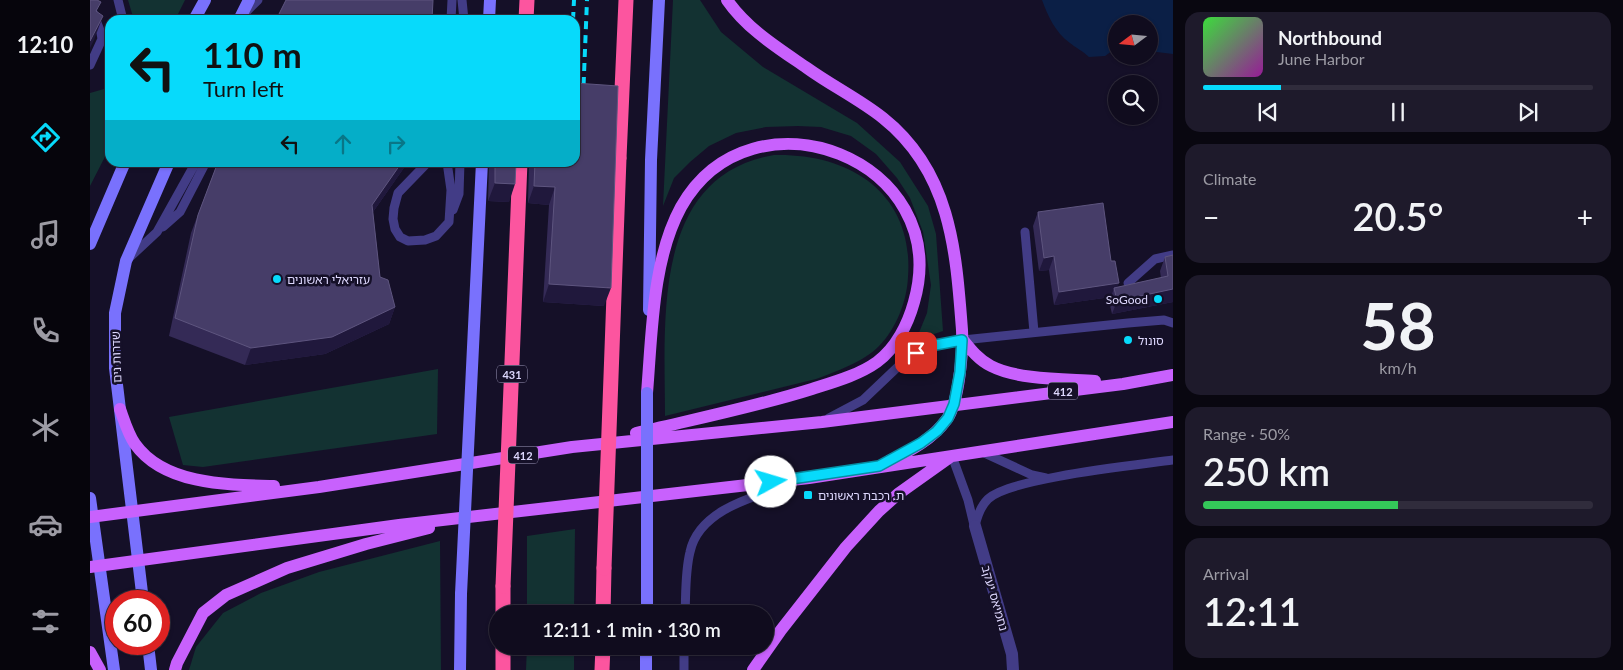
<!DOCTYPE html>
<html lang="en">
<head>
<meta charset="utf-8">
<style>
	body { margin:0; font-family:Lato,"Noto Sans Hebrew",sans-serif; background:#1e1a2b; color:#f1f3f6; height:100vh; display:flex; flex-direction:column; font-size:19px; white-space:nowrap }
	* { box-sizing:border-box; margin:0 }
	p { font-size:16px; color:#9c9ba4 }
	.icon { flex:none; width:28px; height:28px; fill:none; stroke:currentColor; stroke-width:2; stroke-linecap:round; stroke-linejoin:round }
	.map { position:relative; flex:1; overflow:hidden }
	.details { display:flex; flex-direction:column; gap:12px; padding:12px; background:#090710; width:450px }
	.details>* { flex:none }
	.guide { position:absolute; left:15px; top:15px; width:475px; height:152px; border-radius:15px; box-shadow:0 1px 4px #0004,0 0 0 1px #302c3c; background:#07dafb; color:#111; overflow:hidden }
	.needle { width:32px; rotate:254deg }
	.controls { position:absolute; left:1018px; top:15px; display:grid; gap:10px }
	.controls a { display:grid; place-items:center; width:50px; height:50px; border-radius:50%; background:#100c1e; box-shadow:0 1px 4px #0004,0 0 0 1px #302c3c; font-size:25px }
	.speed { position:absolute; left:15px; top:590px; display:flex; gap:10px; font-size:25px; font-weight:700; text-align:center }
	.speed>* { display:grid; place-content:center; width:65px; height:65px; border-radius:50%; background:#100c1e; box-shadow:0 1px 4px #0004,0 0 0 1px #302c3c; line-height:1 }
	.speed .limit { border:8px solid #d22; background:#fff; color:#111 }
	.pin { position:absolute; display:grid; place-items:center; width:42px; height:42px; color:#fff; margin:-21px; border-radius:10px; box-shadow:0 2px 8px #0006 }
	.me { position:absolute; width:55px; margin:-28px; rotate:84deg; stroke-linejoin:round; filter:drop-shadow(0 0 4px #0008) }
	.turn { display:flex; align-items:center; gap:18px; height:105px; padding:0 15px; font-size:22px }
	.turn .icon { width:65px; height:65px; stroke-width:2.5 }
	.turn b { display:block; font-size:35px; line-height:42px }
	.lanes { display:flex; align-items:center; height:48px; padding:0 15px; background:#0003; justify-content:center; gap:25px; direction:ltr }
	.lanes .off { opacity:.35 }
	.big { font-size:38px; font-weight:600; line-height:1.1 }
	.details .tile { flex:1; display:flex; flex-direction:column; justify-content:center; gap:8px; min-width:0; padding:0 18px; border-radius:15px; background:#1e1a2b }
	.details .dial { align-items:center; gap:0 }
	.dial b { font-size:65px; line-height:1 }
	.song { display:flex; align-items:center; gap:15px }
	.cover { width:60px; height:60px; border-radius:8px; background:linear-gradient(135deg,hsl(120 70% 55%),hsl(300 70% 35%)) }
	.played { height:5px; border-radius:2px; background:linear-gradient(90deg,#07dafb 20%,#302c3c 20%) }
	.keys { display:flex; justify-content:space-around; direction:ltr }
	.heat { display:flex; justify-content:space-between; align-items:center; font-size:28px; direction:ltr }
	.charge { height:8px; border-radius:4px; background:linear-gradient(90deg,#34c759 50%,#302c3c 0) }
	.trip { position:absolute; left:399px; top:605px; width:285px; height:50px; border-radius:25px; background:#100c1e; box-shadow:0 1px 4px #0004,0 0 0 1px #302c3c; font-weight:600; line-height:50px; text-align:center }
	main { display:flex; flex:1; min-height:0 }
	.tab-bar { display:flex; flex-direction:column; width:90px; justify-content:space-around; align-items:center; background:#06050c; color:#9c9ba4 }
	.tab-bar .icon { width:35px; height:35px }
	.tab-bar .active { color:#07dafb }
	.tab-bar b { font-size:22px; color:#f1f3f6 }
	.map>svg:first-child { display:block }
	.green { fill:#133232 }
	.water { fill:#0b1f46 }
	.lines { fill:none; stroke-linecap:round; stroke-linejoin:round }
	.lane { stroke:#423c86; stroke-width:9 }
	.street { stroke:#423c86; stroke-width:12 }
	.secondary { stroke:#7971fd; stroke-width:12 }
	.primary { stroke:#c861fd; stroke-width:12 }
	.highway { stroke:#fc559f; stroke-width:15 }
	.rail { stroke:#07dafb; stroke-width:4; stroke-dasharray:8 6; stroke-linecap:butt }
	.secondary-bridge { stroke:#7971fd; stroke-width:12 }
	.highway-bridge { stroke:#fc559f; stroke-width:15 }
	.wall { fill:#342a56 }
	.shaded-wall { fill:#20183c }
	.building { fill:#463d68; stroke:#5e557f }
	.route-casing { stroke:#058ea3; stroke-width:12 }
	.route { stroke:#07dafb; stroke-width:9 }
	.poi-dot { fill:#07dafb; stroke:#151028; stroke-width:2 }
	.labels { text-anchor:middle; dominant-baseline:central; stroke-width:5; stroke-linejoin:round; paint-order:stroke }
	.shield { fill:#151028; stroke:#a29cbe; stroke-width:1 }
	.shield-label { font-size:11px; font-weight:bold; fill:#ded8fe }
	.poi-label { font-size:12px; fill:#ded8fe; stroke:#151028; text-anchor:start }
	.street-label { font-size:12px; fill:#ded8fe; stroke:#151028 }
</style>
</head>
<body>
<main>
<nav class="tab-bar">
<b>12:10</b>
<svg class="icon active" aria-label="directions" viewBox="0 0 24 24"><path d="M12 3l9 9-9 9-9-9zM9 14v-3h6M13 9l2 2-2 2"/></svg>
<svg class="icon" aria-label="music" viewBox="0 0 24 24"><path d="M9 18V5l10-2v13"/><circle cx="6" cy="18" r="3"/><circle cx="16" cy="16" r="3"/></svg>
<svg class="icon" aria-label="phone" viewBox="0 0 24 24"><path d="M5 4h4l2 5-3 2q2 4 5 5l2-3 5 2v4C11 20 4 13 5 4z"/></svg>
<svg class="icon" aria-label="climate" viewBox="0 0 24 24"><path d="M12 3v18M4 7l16 10M4 17L20 7"/></svg>
<svg class="icon" aria-label="car" viewBox="0 0 24 24"><path d="M5 17H2v-5l4-1 3-4h7l3 4 3 1v5h-3M9 17h6M6 11h13"/><circle cx="7" cy="17" r="2"/><circle cx="17" cy="17" r="2"/></svg>
<svg class="icon" aria-label="filters" viewBox="0 0 24 24"><path d="M4 7h16M4 17h16"/><circle cx="9" cy="7" r="2"/><circle cx="15" cy="17" r="2"/></svg>
</nav>
<div class="map">
<svg width="1083" height="670" viewBox="0 0 1083 670">
	<rect width="100%" height="100%" fill="#151028"/>
	<path class="green" d="M38,0H95L85,20H44Z
		M583,0H610L631,32L673,67L767,123L810,162L838,206L846,234L853,331L826,340L837,313L841,285L833,232L820,198L807,178L786,154L761,136L731,127L708,126L676,127L646,133L619,146L600,162L584,178L573,206Z
		M20,76V147L0,186V93L14,89Z
		M684,155C761,153 824,194 818,277C817,301 806,329 789,346C775,361 745,372 726,379L575,416C575,321 561,176 684,155Z
		M348,369L347,434L113,467L93,465L79,417Z
		M485,529L484,614H437V536Z
		M350,541L351,670H99L106,647L133,613L171,593L229,572Z
		M437,646H484V670H436Z"/>
	<path class="water" d="M952,0H1083V54L1059,51V24H1026V48L1015,56L999,57C993,51 986,48 980,43C965,32 958,16 952,0Z"/>
	<g class="lines">
		<path class="lane" d="M28,0L33,20
			M372,0L374,20
			M0,5L11,33L12,39L0,65
			M156,12L168,0
			M361,20L362,0
			M338,162L308,193L304,208L303,219L305,229L310,237L318,241L335,240L346,236L359,222L361,190L357,162
			M363,210L369,194L370,162
			M73,227L90,212L116,162
			M935,232L944,332
			M38,259L67,232L106,162
			M1038,283L1065,259L1083,255
			M739,418L773,400L814,361L826,353L840,346L873,340L1038,323L1074,320L1083,323
			M892,452L942,475L956,478
			M862,456L878,500L884,525
			M885,526C887,517 891,506 898,499C919,478 1048,465 1083,460
			M595,614C596,594 595,572 600,552C609,509 666,496 701,484
			M594,670V646"/>
		<path class="street" d="M885,526L922,654L923,670"/>
		<path class="secondary" d="M104,20L115,0
			M149,20L159,0
			M399,20L400,0
			M0,244L35,162
			M559,310L561,160L569,0
			M0,498L24,670
			M53,601L25,368V313L36,261L79,162
			M557,614V560
			M58,644L61,670
			M370,670L371,594
			M556,670V646"/>
		<path class="primary" d="M637,0C657,29 688,48 717,68C742,86 769,99 793,118C861,172 866,251 872,330C873,352 869,402 857,419C843,439 820,451 799,461
			M873,340C881,350 889,360 901,366C928,380 975,379 1005,381
			M30,409C34,420 38,434 45,444C74,485 138,485 184,486
			M546,433C605,419 665,407 722,389C744,382 769,375 787,362C806,348 818,324 824,302C865,160 662,81 591,207C562,260 562,334 557,393
			M0,517L229,487L482,447L732,422L1033,384L1083,375
			M0,567L309,525L719,478L1083,422
			M0,652L10,670
			M85,670L87,663L113,613L136,595L197,568L276,544L339,528
			M663,670L691,630L756,547L789,511L808,494L860,457"/>
		<path class="highway" d="M436,20L437,0
			M529,158L536,0
			M413,614V586
			M513,614L514,568
			M413,670V646
			M512,670L513,646"/>
		<path class="rail" d="M483,20L484,0
			M493,99L497,0"/>
		<path class="secondary-bridge" d="M557,560V393
			M371,594L392,162"/>
		<path class="highway-bridge" d="M514,568L529,158
			M413,586L430,162"/>
	</g>
	<path class="wall" d="M128,162H318L283,212L290,277L305,307L299,324L235,354L155,365L79,336L101,233Z
		M399,162H426L419,202L398,201Z
		M439,162H485L514,306L453,302L459,205L438,203Z
		M948,212L1021,261L1027,287L1071,278L1070,271L1075,257L1083,255V302L1022,314L1019,301L1021,297L964,305L959,270L949,271L943,226Z"/>
	<path class="shaded-wall" d="M13,16L4,40L0,48V41Z
		M312,162H318L276,222L282,205Z
		M405,183L425,184L419,202L398,201Z
		M444,186L465,187L459,205L438,203Z
		M964,256L959,270L949,271L954,258Z
		M1029,283L1025,293L1024,288L1021,297L964,305L969,292Z
		M459,284L521,288L514,306L453,302Z
		M1083,289V302L1022,314L1027,301Z
		M305,307L299,324L235,354L155,365L161,348Z"/>
	<path class="building" d="M0,0H7L11,2L6,11L13,16L0,41Z
		M196,0H343L342,20H186Z
		M485,83L528,86L521,288L459,284L465,187L444,186L445,162H485Z
		M128,162H312L282,205L290,277L298,280L305,307L242,337L161,348L85,318L108,215Z
		M405,162H426L425,184L405,183Z
		M1013,203L1021,261H1025L1029,283L969,292L964,256L954,258L948,212Z
		M1083,255V289L1027,301L1024,288L1078,276L1075,257Z"/>
	<g class="lines">
		<g class="route-casing">
			<path id="route" d="M681,482L789,466L831,443L847,431L858,418L864,404L870,372L872,340L840,346L826,353"/>
		</g>
		<use href="#route" class="route"/>
	</g>
	<g class="poi-dot">
		<circle cx="187" cy="279" r="5"/>
		<circle cx="1068" cy="299" r="5"/>
		<circle cx="1038" cy="340" r="5"/>
		<rect x="713" y="490" width="10" height="10" rx="2.5"/>
	</g>
	<g class="labels">
		<g class="shield">
			<rect x="407" y="365.5" width="30" height="17" rx="4"/>
			<rect x="958" y="382.5" width="30" height="17" rx="4"/>
			<rect x="418" y="446.5" width="30" height="17" rx="4"/>
		</g>
		<g class="shield-label">
			<text x="422" y="374">431</text>
			<text x="973" y="391">412</text>
			<text x="433" y="455">412</text>
		</g>
		<g class="poi-label">
			<text x="197" y="279">עזריאלי ראשונים</text>
			<text x="1058" y="299" text-anchor="end">SoGood</text>
			<text x="1048" y="340">סונול</text>
			<text x="728" y="495">ת. רכבת ראשונים</text>
		</g>
		<g class="street-label">
			<text transform="translate(26 357) rotate(-92)">שדרות נים</text>
			<text transform="translate(905 598) rotate(74)">נחמיאס יעקב</text>
		</g>
	</g>
</svg>
<div class="controls">
<a><svg class="needle" viewBox="-14 -14 28 28"><path d="M0-13l5 13h-10z" fill="#e53935"/><path d="M0 13l5-13h-10z" fill="#9c9ba4"/></svg></a>
<a><svg class="icon" aria-label="search" viewBox="0 0 24 24"><circle cx="10" cy="10" r="6"/><path d="M15 15l6 6"/></svg></a>
</div>
<div class="speed"><div class="limit">60</div></div>
<div class="pin" style="left:826px;top:353px;background:#d93025"><svg class="icon" aria-label="arrive" viewBox="0 0 24 24"><path d="M6 21V4h12l-3 4 3 4H6"/></svg></div>
<svg class="me" style="left:681px;top:482px" viewBox="-20 -20 40 40"><circle r="19" fill="#fff"/><path d="M0-13L10 11 0 6-10 11z" fill="#07dafb"/></svg>
<div class="trip">12:11 · 1 min · 130 m</div>
<div class="guide">
<div class="turn"><svg class="icon" aria-label="left" viewBox="0 0 24 24"><path d="M17 20v-9H6M10 6l-5 5 5 5"/></svg><div><b>110 m</b>Turn left</div></div>
<div class="lanes"><svg class="icon" aria-label="left" viewBox="0 0 24 24"><path d="M17 20v-9H6M10 6l-5 5 5 5"/></svg><svg class="icon off" aria-label="ahead" viewBox="0 0 24 24"><path d="M12 20V5M6 11l6-6 6 6"/></svg><svg class="icon off" aria-label="right" viewBox="0 0 24 24"><path d="M7 20v-9h11M14 6l5 5-5 5"/></svg></div>
</div>
</div>
<section class="details">
<div class="tile">
<div class="song"><i class="cover"></i><div><b>Northbound</b><p>June Harbor</p></div></div>
<div class="played"></div>
<div class="keys"><svg class="icon" aria-label="previous" viewBox="0 0 24 24"><path d="M18 5L8 12l10 7zM5 5v14"/></svg><svg class="icon" aria-label="pause" viewBox="0 0 24 24"><path d="M8 5v14M16 5v14"/></svg><svg class="icon" aria-label="next" viewBox="0 0 24 24"><path d="M6 5l10 7-10 7zM19 5v14"/></svg></div>
</div>
<div class="tile"><p>Climate</p>
<div class="heat"><a>−</a><b class="big">20.5°</b><a>+</a></div>
</div>
<div class="tile dial"><b>58</b><p>km/h</p></div>
<div class="tile"><p>Range · 50%</p><b class="big">250 km</b><div class="charge"></div></div>
<div class="tile"><p>Arrival</p><b class="big">12:11</b></div>
</section>
</main>
</body>
</html>
